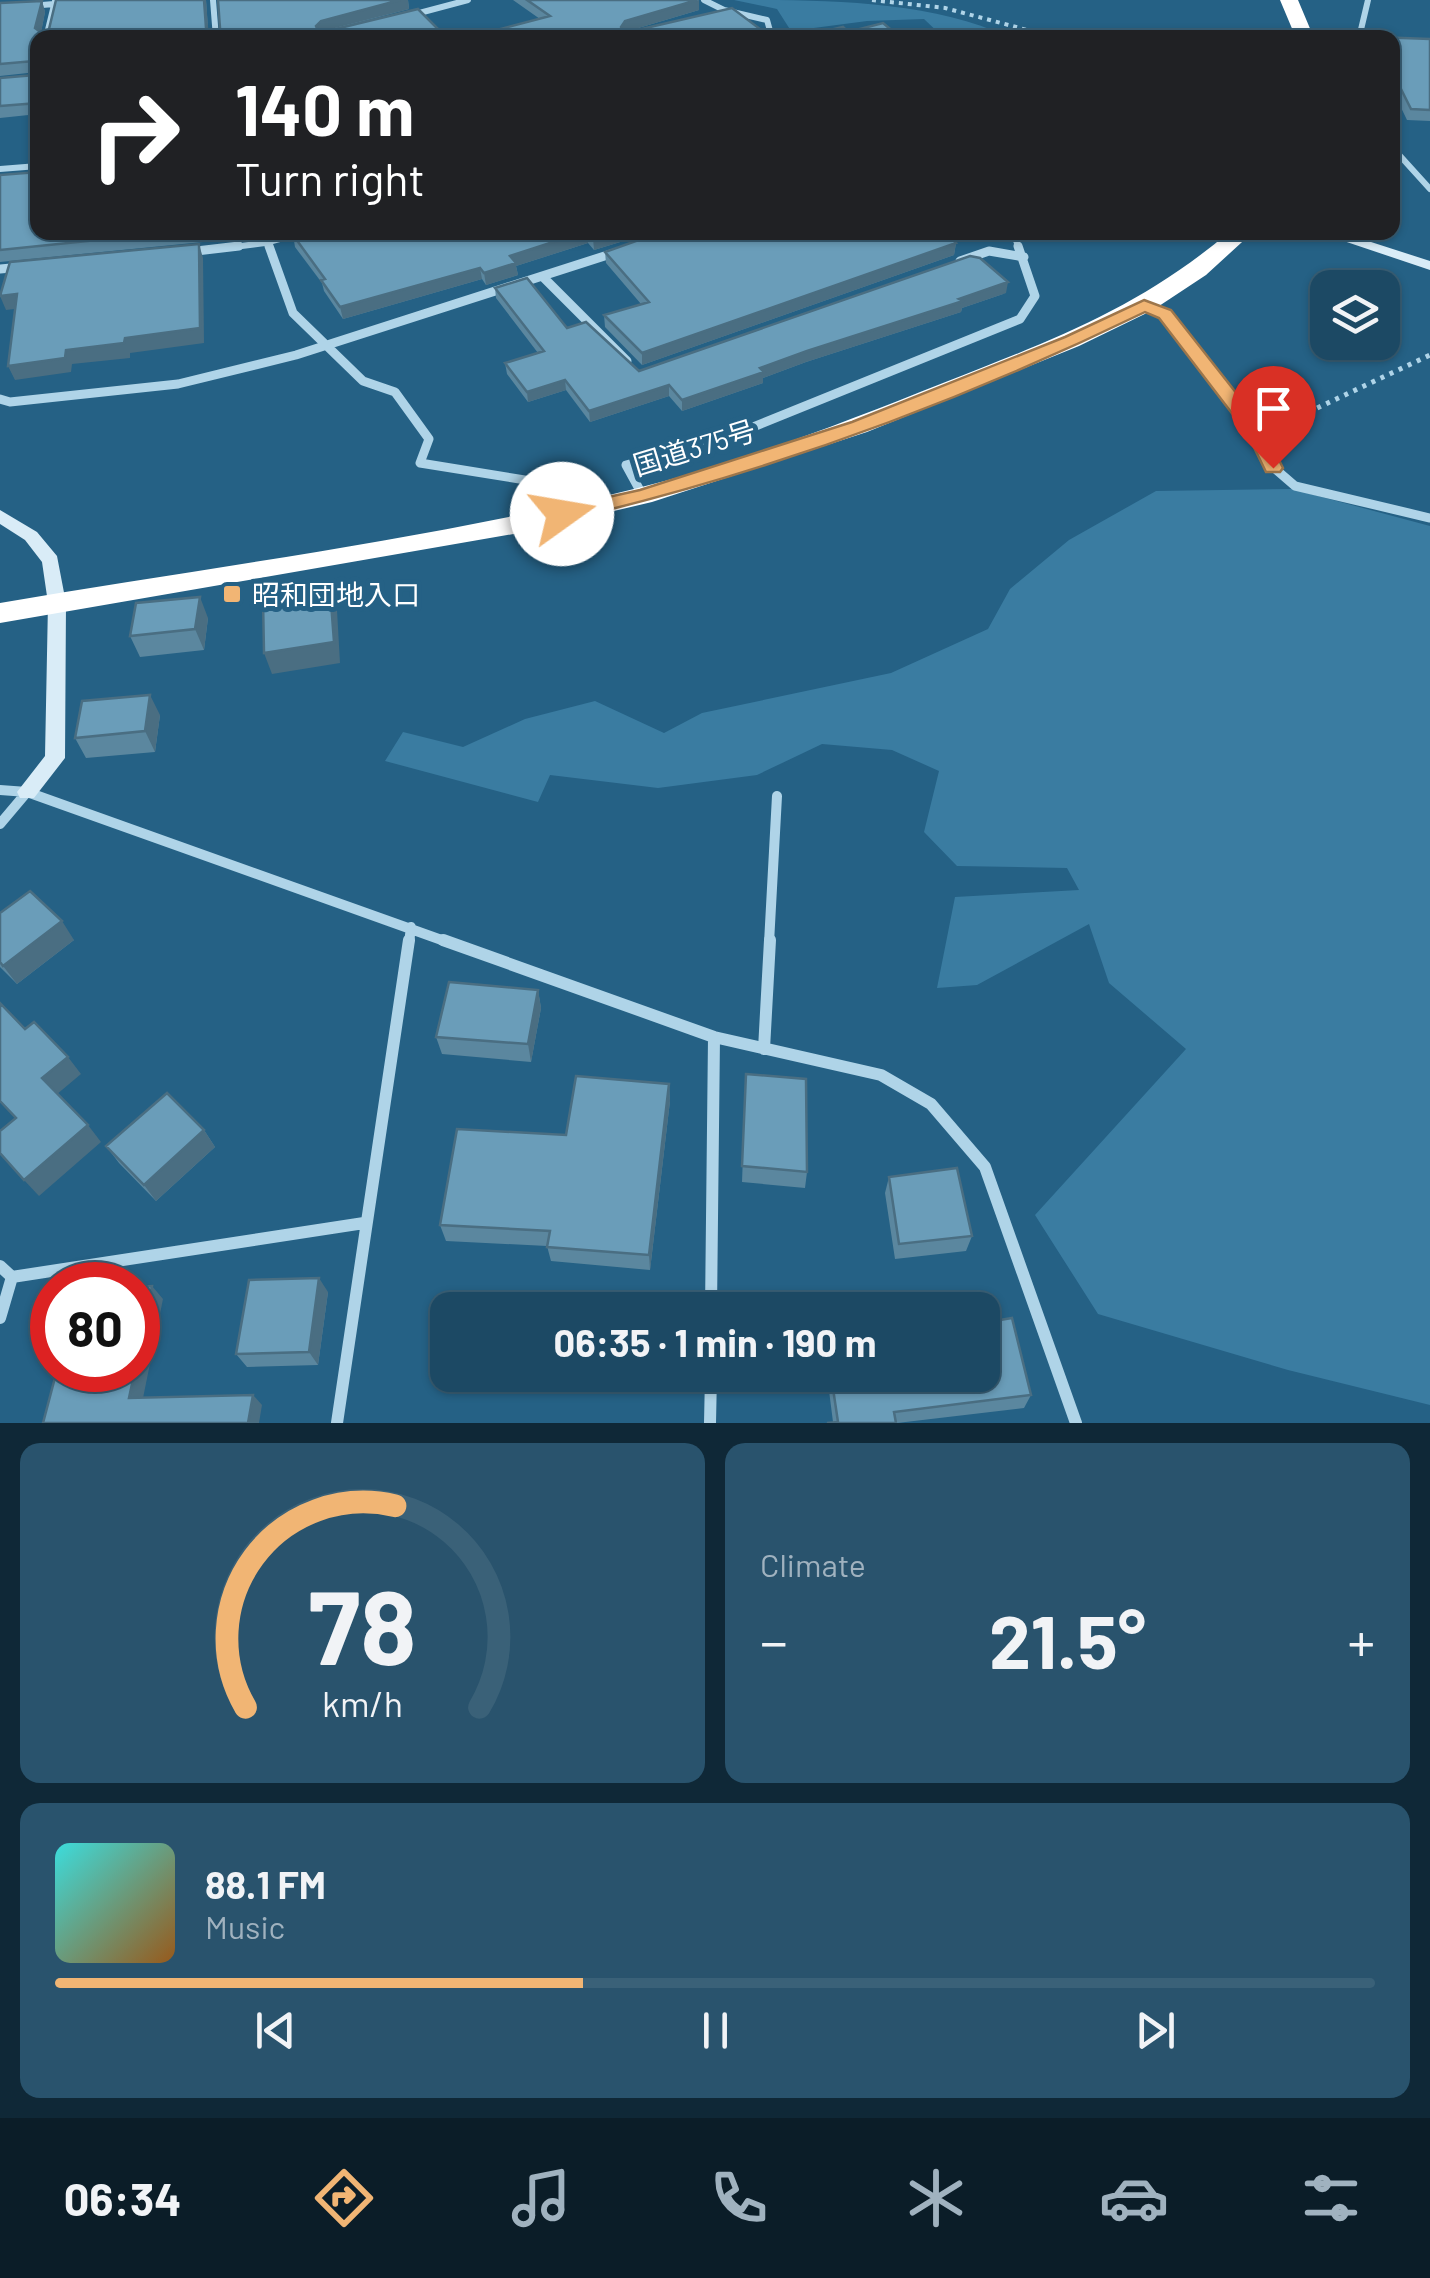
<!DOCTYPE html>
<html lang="en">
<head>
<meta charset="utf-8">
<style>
	body { margin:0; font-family:Barlow,"Noto Sans JP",sans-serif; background:#29536d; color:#f1f3f6; height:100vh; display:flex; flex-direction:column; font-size:38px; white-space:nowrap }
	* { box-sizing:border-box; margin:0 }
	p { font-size:32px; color:#a0b2bf }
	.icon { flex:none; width:55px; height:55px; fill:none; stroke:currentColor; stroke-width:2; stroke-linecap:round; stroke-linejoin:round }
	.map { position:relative; height:1423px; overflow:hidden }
	.sheet { display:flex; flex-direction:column; gap:20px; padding:20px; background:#0f2837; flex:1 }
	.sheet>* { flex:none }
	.banner { position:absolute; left:30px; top:30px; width:1370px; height:210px; border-radius:20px; box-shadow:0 2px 8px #0004,0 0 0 2px #3a6178; background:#202124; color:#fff; overflow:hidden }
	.buttons { position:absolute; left:1310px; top:270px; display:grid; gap:20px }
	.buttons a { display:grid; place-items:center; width:90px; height:90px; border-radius:20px; background:#1c4964; box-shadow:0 2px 8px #0004,0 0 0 2px #3a6178; font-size:50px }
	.speed { position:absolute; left:30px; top:1262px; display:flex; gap:20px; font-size:50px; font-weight:700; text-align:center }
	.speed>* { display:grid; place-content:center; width:130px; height:130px; border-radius:50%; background:#1c4964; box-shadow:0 2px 8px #0004,0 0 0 2px #3a6178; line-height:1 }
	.speed .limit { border:15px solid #d22; background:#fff; color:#111 }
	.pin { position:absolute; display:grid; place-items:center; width:85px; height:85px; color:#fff; margin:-102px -42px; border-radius:50% 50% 50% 0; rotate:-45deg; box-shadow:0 0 10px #0007 }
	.pin .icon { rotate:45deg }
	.me { position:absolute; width:110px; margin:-55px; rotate:77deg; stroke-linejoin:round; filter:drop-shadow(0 0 8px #0008) }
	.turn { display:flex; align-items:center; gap:35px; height:210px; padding:0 40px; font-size:45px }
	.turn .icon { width:130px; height:130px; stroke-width:2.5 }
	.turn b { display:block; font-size:70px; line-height:85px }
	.big { font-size:75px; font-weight:700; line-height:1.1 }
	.sheet .card { flex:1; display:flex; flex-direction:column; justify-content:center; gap:15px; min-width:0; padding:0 35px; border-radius:20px; background:#29536d }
	.sheet .dial { align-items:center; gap:0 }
	.dial svg { height:260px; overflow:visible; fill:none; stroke:#3a6178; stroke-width:7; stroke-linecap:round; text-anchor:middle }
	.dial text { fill:#f1f3f6; stroke:none }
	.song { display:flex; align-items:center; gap:30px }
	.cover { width:120px; height:120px; border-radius:15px; background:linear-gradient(135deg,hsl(180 70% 55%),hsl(30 70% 35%)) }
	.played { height:10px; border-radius:5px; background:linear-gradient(90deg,#f1b574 40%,#3a6178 40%) }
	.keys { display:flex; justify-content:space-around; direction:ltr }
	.heat { display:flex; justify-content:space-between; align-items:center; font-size:55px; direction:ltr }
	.sheet .tiles { flex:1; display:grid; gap:20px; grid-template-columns:1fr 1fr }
	.card:last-child { grid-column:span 2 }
	.trip { position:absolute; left:430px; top:1292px; width:570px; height:100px; border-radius:20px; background:#1c4964; box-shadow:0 2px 8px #0004,0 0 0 2px #3a6178; font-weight:700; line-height:100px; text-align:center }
	.tab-bar { display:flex; height:160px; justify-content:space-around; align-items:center; background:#0b1d28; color:#a0b2bf }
	.tab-bar .icon { width:70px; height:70px }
	.tab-bar .active { color:#f1b574 }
	.tab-bar b { font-size:45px; color:#f1f3f6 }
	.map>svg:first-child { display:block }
	.green { fill:#3a7ca1 }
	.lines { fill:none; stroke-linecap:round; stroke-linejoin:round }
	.path-far1 { stroke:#afd4e8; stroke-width:4; stroke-dasharray:4 5; stroke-linecap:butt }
	.path { stroke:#afd4e8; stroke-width:5; stroke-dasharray:4 6; stroke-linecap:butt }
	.street-far3 { stroke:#afd4e8; stroke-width:6 }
	.street-far2 { stroke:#afd4e8; stroke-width:9 }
	.street-far1 { stroke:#afd4e8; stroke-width:10 }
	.street { stroke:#afd4e8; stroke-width:12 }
	.secondary { fill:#d9ecf7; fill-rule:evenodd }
	.highway { fill:#fff; fill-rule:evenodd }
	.wall { fill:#5b879f }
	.shaded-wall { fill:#4a6e82 }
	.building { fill:#6a9db9; stroke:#4a6e82; stroke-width:2.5 }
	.route { fill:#f1b574; stroke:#9d764b; stroke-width:2.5 }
	.poi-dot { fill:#f1b574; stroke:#256185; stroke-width:4 }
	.labels { text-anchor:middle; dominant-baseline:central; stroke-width:10; stroke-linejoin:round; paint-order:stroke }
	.street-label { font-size:28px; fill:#fff; stroke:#256185 }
	.poi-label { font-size:28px; fill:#fff; stroke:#256185; text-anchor:start }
</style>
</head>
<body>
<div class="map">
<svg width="1430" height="1423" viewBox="0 0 1430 1423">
	<rect width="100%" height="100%" fill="#256185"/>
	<path class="green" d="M734,0C822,0 930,0 1008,37H943L924,19L867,21L791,31L777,9Z
		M1292,489L1430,526V1405L1288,1370L1098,1314L1035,1215L1186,1049L1109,983L1089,924L977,985L937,988L955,897L1079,890L1067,868L957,866L924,832L939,771L892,750L822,744L757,775L658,788L550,775L538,802L385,761L403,732L463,747L525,719L595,701L664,733L702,713L891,673L988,629L1010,589L1069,540L1156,491Z"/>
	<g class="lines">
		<path class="path-far1" d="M872,0L945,8L1057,38"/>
		<path class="path" d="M1281,425L1430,355"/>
		<path class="street-far3" d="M213,0L216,38
			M704,0L724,10L767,20L772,38
			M30,6L54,4
			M408,16L468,0
			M46,38L55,1
			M1359,38L1368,0
			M1392,147L1430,189
			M0,169L38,166
			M264,232L270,249
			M1013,232L1019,249
			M218,249L265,243L305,232"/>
		<path class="street-far2" d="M269,246L293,313L363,381L395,392L429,439L420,463L581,489L598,506
			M188,252L239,246
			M960,261L989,251L1024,257
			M0,269L22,267
			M543,277L627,361
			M1145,305L1165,314L1256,431L1273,467L1295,486L1430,518
			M0,399L10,402L178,384L296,355L617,252
			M643,496L626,465L726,438L1020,319L1035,296L1018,246"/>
		<path class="street-far1" d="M0,790L27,792L450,943
			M0,824L27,792
			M409,943L411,927
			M769,943L777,796"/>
		<path class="street" d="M443,940L714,1037L881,1075L931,1104L985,1167L1076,1423
			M764,1049L770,940
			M0,1266L12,1277L0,1318
			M12,1277L364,1223
			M711,1310L714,1037
			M337,1423L409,940
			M710,1423L711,1375"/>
		<path class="secondary" d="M1317,232H1340L1430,261V270Z
			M0,510L37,532L57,556L66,603L65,758L34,798H20L17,792L45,756L48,603L42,562L25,540L0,524Z"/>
		<path class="highway" d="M1280,0H1298L1314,38H1296Z
			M1229,232H1253L1206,275L1153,310L1079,346L867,432L652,502L525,532L0,623V603C211,567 426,540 634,489C739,463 843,423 943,383C1050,341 1140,308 1229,232Z"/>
	</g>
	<path class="wall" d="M56,0H206L208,30L213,34L220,28L218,0H408L409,9L323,32L418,9L447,38H38V114L0,118V78L35,75L37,72L0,76V3L42,1L45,12L41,32L43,34L49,29Z
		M513,0H699V10L625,32L466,38L540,19Z
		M1392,38L1430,39V121L1407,120L1392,89Z
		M0,175L38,232H203V242L0,262Z
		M302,232H653L594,250L588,243L516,266L518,275L486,285L482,279L343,319L324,291L322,283L295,247L293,235Z
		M956,243L954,255L642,365L605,327L604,315L641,304L606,263L605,252Z
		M495,288L567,328L639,371L1006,293L962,308L961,312L806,362L763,378V383L682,411L669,396L590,422L566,390L528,402L507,374L505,363L538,353L496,298Z
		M208,618L204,650L140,657L130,636Z
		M160,715L155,752L86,758L75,738Z
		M0,913L74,940L17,984L0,967Z
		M538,990L541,1008L531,1062L442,1054L436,1037Z
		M746,1074L807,1172L805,1188L742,1182Z
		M669,1084L670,1101L650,1270L551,1261L547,1246L446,1241L440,1225L566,1135Z
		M204,1130L215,1147L156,1201L119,1163L106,1146Z
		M889,1177L972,1236L966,1251L895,1259L885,1193Z
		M328,1292L318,1365L247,1367L236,1354Z
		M827,1375H982L1031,1395L1024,1408L897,1423H826L833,1422Z"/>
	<path class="shaded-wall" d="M204,0H206L209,38L206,28Z
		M400,0H408L409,9L323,31L318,37L316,26L321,21Z
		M699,0V10L625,32L621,37V27L625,21Z
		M42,1L45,12L40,38L35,28Z
		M584,232H587L588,243L516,266L518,275L486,285L484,273L510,256Z
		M614,232H653L594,250L593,238Z
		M956,243L954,255L642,365V353Z
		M199,244L203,258L204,343L130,353V358L72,364L71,372L15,380L8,366L66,350L125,338Z
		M480,268L482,279L343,319L340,307Z
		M1008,282L1006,293L962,308L961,312L806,362L763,378V383L682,411V400L760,368Z
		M17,294L23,308L6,310L0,296Z
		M565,380L566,390L528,402L527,392Z
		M669,385V396L590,422L589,411Z
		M330,589L337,610L340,663L272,674L264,653Z
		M200,597L208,618L204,650L195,629Z
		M150,695L160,715L155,752L145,731Z
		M62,921L74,940L17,984L3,966Z
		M538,990L541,1008L531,1062L528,1044Z
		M68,1057L81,1074L56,1095L42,1078Z
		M669,1084L670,1101L650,1270L649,1255Z
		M88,1125L101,1142L39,1196L24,1180Z
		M204,1130L215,1147L156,1201L144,1185Z
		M319,1278L328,1292L318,1365L309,1352Z
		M152,1286L163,1299L141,1408L129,1398L135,1370H138V1357Z
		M253,1395L262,1405L259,1423H248Z"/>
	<path class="building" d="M56,0H204L206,28L213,34L220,28L218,0H400L321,21L316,26L319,33L418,9L447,38H38V65L34,61L0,64V3L42,1L35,28L43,34L49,29Z
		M527,0H697L625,21L621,27L624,33L732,8L772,38H466L550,16Z
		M883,23L901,38H796L843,27L848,32Z
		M1376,37L1430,39V110L1411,109L1392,71V38Z
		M38,72V103L0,106V78L35,75Z
		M38,172V232H175L0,250V175Z
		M302,232H584L510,256L516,263L484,273L480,268L340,307L321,280L325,279L293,235Z
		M588,232H614L593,238Z
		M661,232H944L956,243L642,353L604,315L649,302L605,252Z
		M199,244L200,328L125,338L124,343L66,350L65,358L8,366L17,294L0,296L10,262Z
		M970,256L980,258L1008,282L959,299L963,301L807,351L760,368L764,372L682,400L669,385L589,411L565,380L527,392L505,363L544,351L495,288L527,278L567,328L586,322L639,371Z
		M330,589L334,642L264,653L263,599Z
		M200,597L195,629L130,636L136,603Z
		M150,695L145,731L75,738L82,701Z
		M30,891L62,921L3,966L0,962V913Z
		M449,982L538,990L528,1044L436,1037Z
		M0,1003L25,1029L34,1022L68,1057L42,1078L88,1125L24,1180L0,1153V1131L16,1118L0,1101Z
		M746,1074L806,1079L807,1172L742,1166Z
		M576,1076L669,1084L649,1255L547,1247L550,1231L440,1225L457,1129L566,1135Z
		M167,1093L204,1130L144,1185L106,1146Z
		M957,1168L972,1236L899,1244L889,1177Z
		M319,1278L309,1352L236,1354L249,1280Z
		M152,1286L138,1357V1287Z
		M895,1301L897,1310H825Z
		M1012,1318L1031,1395L894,1412L896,1423H827L838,1422L831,1375H982V1323Z
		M57,1370H135L129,1398L253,1395L248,1423H43Z"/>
	<path class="route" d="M1144,300L1171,310L1263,427L1283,468L1280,472H1266L1247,433L1159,318L1145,312C960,402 762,475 562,521L551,514L554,509L640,490L852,422L1065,337Z"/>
	<rect class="poi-dot" x="222" y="584" width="20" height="20" rx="5"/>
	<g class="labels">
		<g class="street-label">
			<text transform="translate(694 447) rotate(-17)">国道375号</text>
		</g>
		<g class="poi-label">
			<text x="252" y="594">昭和団地入口</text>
		</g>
	</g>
</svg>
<div class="buttons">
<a><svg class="icon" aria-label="layers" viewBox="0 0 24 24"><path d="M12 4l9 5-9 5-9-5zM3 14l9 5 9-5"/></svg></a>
</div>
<div class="speed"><div class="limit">80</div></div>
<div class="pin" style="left:1273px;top:468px;background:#d93025"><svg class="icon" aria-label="arrive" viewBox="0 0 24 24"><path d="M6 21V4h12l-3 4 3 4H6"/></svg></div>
<svg class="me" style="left:562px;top:514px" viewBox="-20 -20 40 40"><circle r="19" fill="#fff"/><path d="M0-13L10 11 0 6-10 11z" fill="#f1b574"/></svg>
<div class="trip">06:35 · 1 min · 190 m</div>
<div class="banner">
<div class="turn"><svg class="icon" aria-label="right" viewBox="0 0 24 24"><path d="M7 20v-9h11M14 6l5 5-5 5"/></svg><div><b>140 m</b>Turn right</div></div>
</div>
</div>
<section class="sheet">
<div class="tiles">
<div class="card dial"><svg viewBox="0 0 100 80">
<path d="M14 69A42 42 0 1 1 86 69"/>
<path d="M14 69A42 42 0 0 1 60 7" stroke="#f1b574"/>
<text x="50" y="56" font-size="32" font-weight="700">78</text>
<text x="50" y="72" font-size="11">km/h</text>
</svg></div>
<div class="card"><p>Climate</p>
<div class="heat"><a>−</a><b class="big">21.5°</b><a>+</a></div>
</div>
<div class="card">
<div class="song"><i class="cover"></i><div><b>88.1 FM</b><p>Music</p></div></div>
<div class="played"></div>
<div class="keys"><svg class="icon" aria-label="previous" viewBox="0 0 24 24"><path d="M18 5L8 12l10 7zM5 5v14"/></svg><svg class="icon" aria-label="pause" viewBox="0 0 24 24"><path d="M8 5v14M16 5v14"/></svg><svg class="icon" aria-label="next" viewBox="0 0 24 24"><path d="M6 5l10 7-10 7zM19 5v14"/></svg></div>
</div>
</div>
</section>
<nav class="tab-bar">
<b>06:34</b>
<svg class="icon active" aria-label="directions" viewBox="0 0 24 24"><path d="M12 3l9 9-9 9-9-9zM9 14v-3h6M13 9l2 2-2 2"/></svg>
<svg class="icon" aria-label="music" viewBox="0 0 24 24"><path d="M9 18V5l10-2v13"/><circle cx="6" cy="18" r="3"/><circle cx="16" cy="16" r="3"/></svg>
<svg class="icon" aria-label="phone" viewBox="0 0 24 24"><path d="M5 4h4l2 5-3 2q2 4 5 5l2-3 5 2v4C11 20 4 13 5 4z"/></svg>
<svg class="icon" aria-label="climate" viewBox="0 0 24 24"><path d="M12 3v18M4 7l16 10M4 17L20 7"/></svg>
<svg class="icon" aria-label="car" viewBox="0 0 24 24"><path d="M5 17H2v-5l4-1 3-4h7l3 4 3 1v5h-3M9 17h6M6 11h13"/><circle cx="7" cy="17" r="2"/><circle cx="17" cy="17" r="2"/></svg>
<svg class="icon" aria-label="filters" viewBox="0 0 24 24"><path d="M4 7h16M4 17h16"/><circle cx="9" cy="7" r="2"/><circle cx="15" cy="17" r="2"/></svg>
</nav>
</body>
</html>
